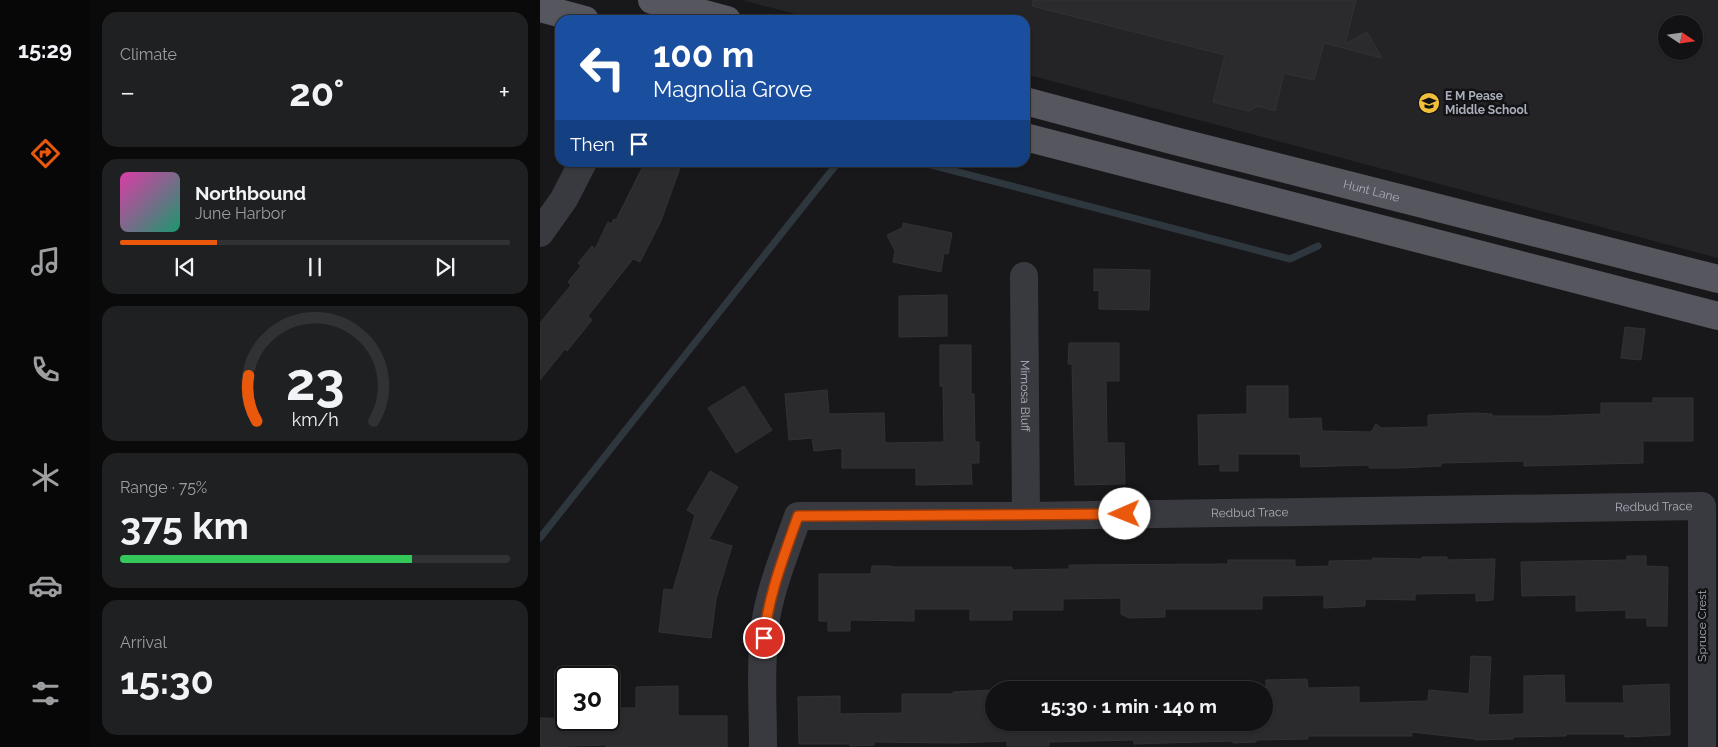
<!DOCTYPE html>
<html lang="en">
<head>
<meta charset="utf-8">
<style>
	body { margin:0; font-family:Raleway,sans-serif; background:#1f2022; color:#f1f3f6; height:100vh; display:flex; flex-direction:column; font-size:19px; white-space:nowrap }
	* { box-sizing:border-box; margin:0 }
	p { font-size:16px; color:#9c9ea0 }
	.icon { flex:none; width:28px; height:28px; fill:none; stroke:currentColor; stroke-width:2; stroke-linecap:round; stroke-linejoin:round }
	.map { position:relative; flex:1; overflow:hidden }
	.drawer { display:flex; flex-direction:column; gap:12px; padding:12px; background:#0a0a0b; width:450px }
	.drawer>* { flex:none }
	.banner { position:absolute; left:15px; top:15px; width:475px; height:152px; border-radius:15px; box-shadow:0 1px 4px #0004,0 0 0 1px #313234; background:#1a4fa0; color:#fff; overflow:hidden }
	.needle { width:32px; rotate:103deg }
	.fabs { position:absolute; left:1118px; top:15px; display:grid; gap:10px }
	.fabs a { display:grid; place-items:center; width:45px; height:45px; border-radius:50%; background:#121214; box-shadow:0 1px 4px #0004,0 0 0 1px #313234; font-size:25px }
	.speed { position:absolute; left:15px; top:666px; display:flex; gap:10px; font-size:25px; font-weight:700; text-align:center }
	.speed>* { display:grid; place-content:center; width:65px; height:65px; border-radius:50%; background:#121214; box-shadow:0 1px 4px #0004,0 0 0 1px #313234; line-height:1 }
	.speed .limit { border:2px solid #111; border-radius:8px; background:#fff; color:#111 }
	.pin { position:absolute; display:grid; place-items:center; width:42px; height:42px; color:#fff; margin:-21px; border:2px solid #fff; border-radius:50%; box-shadow:0 1px 5px #0007 }
	.me { position:absolute; width:55px; margin:-28px; rotate:269deg; stroke-linejoin:round; filter:drop-shadow(0 0 4px #0008) }
	.turn { display:flex; align-items:center; gap:18px; height:105px; padding:0 15px; font-size:22px }
	.turn .icon { width:65px; height:65px; stroke-width:2.5 }
	.turn b { display:block; font-size:35px; line-height:42px }
	.then { display:flex; align-items:center; height:48px; padding:0 15px; background:#0003; gap:10px; font-size:19px }
	.big { font-size:38px; font-weight:700; line-height:1.1 }
	.drawer .widget { flex:1; display:flex; flex-direction:column; justify-content:center; gap:8px; min-width:0; padding:0 18px; border-radius:15px; background:#1f2022 }
	.drawer .dial { align-items:center; gap:0 }
	.dial svg { height:130px; overflow:visible; fill:none; stroke:#313234; stroke-width:7; stroke-linecap:round; text-anchor:middle }
	.dial text { fill:#f1f3f6; stroke:none }
	.song { display:flex; align-items:center; gap:15px }
	.cover { width:60px; height:60px; border-radius:8px; background:linear-gradient(135deg,hsl(320 70% 55%),hsl(160 70% 35%)) }
	.played { height:5px; border-radius:2px; background:linear-gradient(90deg,#ea580c 25%,#313234 25%) }
	.keys { display:flex; justify-content:space-around; direction:ltr }
	.heat { display:flex; justify-content:space-between; align-items:center; font-size:28px; direction:ltr }
	.charge { height:8px; border-radius:4px; background:linear-gradient(90deg,#34c759 75%,#313234 0) }
	.trip { position:absolute; left:445px; top:681px; width:288px; height:50px; border-radius:25px; background:#121214; box-shadow:0 1px 4px #0004,0 0 0 1px #313234; font-weight:700; line-height:50px; text-align:center }
	main { display:flex; flex:1; min-height:0 }
	.menu { display:flex; flex-direction:column; width:90px; justify-content:space-around; align-items:center; background:#070708; color:#9c9ea0 }
	.menu .icon { width:35px; height:35px }
	.menu .active { color:#ea580c }
	.menu b { font-size:22px; color:#f1f3f6 }
	.map>svg:first-child { display:block }
	.built { fill:#242427; fill-rule:evenodd }
	.lines { fill:none; stroke-linecap:round; stroke-linejoin:round }
	.stream { stroke:#2e363e; stroke-width:7 }
	.building { fill:#2b2b2e; stroke:#323236 }
	.minor { stroke:#393a3f; stroke-width:28 }
	.major { stroke:#55565e; stroke-width:28 }
	.route-casing { stroke:#983908; stroke-width:12 }
	.route { stroke:#ea580c; stroke-width:9 }
	.labels { text-anchor:middle; dominant-baseline:central; stroke-width:5; stroke-linejoin:round; paint-order:stroke }
	.poi-label { font-size:12px; font-weight:bold; fill:#aaaeba; stroke:#131315; text-anchor:start }
	.street-label { font-size:12px; fill:#aaaeba; stroke:#131315 }
</style>
</head>
<body>
<main>
<nav class="menu">
<b>15:29</b>
<svg class="icon active" aria-label="directions" viewBox="0 0 24 24"><path d="M12 3l9 9-9 9-9-9zM9 14v-3h6M13 9l2 2-2 2"/></svg>
<svg class="icon" aria-label="music" viewBox="0 0 24 24"><path d="M9 18V5l10-2v13"/><circle cx="6" cy="18" r="3"/><circle cx="16" cy="16" r="3"/></svg>
<svg class="icon" aria-label="phone" viewBox="0 0 24 24"><path d="M5 4h4l2 5-3 2q2 4 5 5l2-3 5 2v4C11 20 4 13 5 4z"/></svg>
<svg class="icon" aria-label="climate" viewBox="0 0 24 24"><path d="M12 3v18M4 7l16 10M4 17L20 7"/></svg>
<svg class="icon" aria-label="car" viewBox="0 0 24 24"><path d="M5 17H2v-5l4-1 3-4h7l3 4 3 1v5h-3M9 17h6M6 11h13"/><circle cx="7" cy="17" r="2"/><circle cx="17" cy="17" r="2"/></svg>
<svg class="icon" aria-label="filters" viewBox="0 0 24 24"><path d="M4 7h16M4 17h16"/><circle cx="9" cy="7" r="2"/><circle cx="15" cy="17" r="2"/></svg>
</nav>
<section class="drawer">
<div class="widget"><p>Climate</p>
<div class="heat"><a>−</a><b class="big">20°</b><a>+</a></div>
</div>
<div class="widget">
<div class="song"><i class="cover"></i><div><b>Northbound</b><p>June Harbor</p></div></div>
<div class="played"></div>
<div class="keys"><svg class="icon" aria-label="previous" viewBox="0 0 24 24"><path d="M18 5L8 12l10 7zM5 5v14"/></svg><svg class="icon" aria-label="pause" viewBox="0 0 24 24"><path d="M8 5v14M16 5v14"/></svg><svg class="icon" aria-label="next" viewBox="0 0 24 24"><path d="M6 5l10 7-10 7zM19 5v14"/></svg></div>
</div>
<div class="widget dial"><svg viewBox="0 0 100 80">
<path d="M14 69A42 42 0 1 1 86 69"/>
<path d="M14 69A42 42 0 0 1 9 41" stroke="#ea580c"/>
<text x="50" y="56" font-size="32" font-weight="700">23</text>
<text x="50" y="72" font-size="11">km/h</text>
</svg></div>
<div class="widget"><p>Range · 75%</p><b class="big">375 km</b><div class="charge"></div></div>
<div class="widget"><p>Arrival</p><b class="big">15:30</b></div>
</section>
<div class="map">
<svg width="1178" height="747" viewBox="0 0 1178 747">
	<rect width="100%" height="100%" fill="#18181a"/>
	<path class="built" d="M202,0H1178V258L485,74V20H279ZM1126,24H1154V51H1126Z"/>
	<g class="lines">
		<path class="stream" d="M380,162L750,259L778,246
			M0,538L296,165L302,162"/>
	</g>
	<path class="building" d="M493,0H816L805,44L827,32L842,58L784,43L774,80L744,73L735,111L718,106L709,111L673,102L685,55L492,6Z
		M105,162H142L121,221L100,262L93,259L48,316L52,320L27,351L25,349L0,380V323L31,285L28,282L41,266L38,263L52,246L55,249L68,222L71,224L74,219L76,220Z
		M363,223L412,233L408,254L404,253L401,272L353,262L355,251L347,235L362,228Z
		M554,269L610,270L609,310L559,309V290L554,291Z
		M407,295V336L359,337V296Z
		M1085,327L1105,329L1101,360L1081,358Z
		M529,343H579V381H566L567,443H584L585,484L535,485L532,364H528Z
		M400,345H431V394H434L435,442H439V463H431L432,484L376,485V468H302V448L274,451L272,438L249,440L245,394L287,390L289,414L344,413L345,443L404,442L403,386H400Z
		M204,386L232,430L196,453L168,408Z
		M707,386H748V419L781,418L782,431L831,432L836,424L841,428L888,427V415L934,413L952,414V416H1010L1061,414V403H1113V398H1153V441H1103V463L984,466V461L901,463V466L860,468H829V465L761,467L760,454H698V471H680V464L659,465L658,415L707,414Z
		M170,471L198,487L169,539L192,546L176,599L171,638L119,632L124,589L133,590L155,515L147,510Z
		M1087,556H1106V566L1128,567L1127,626H1107V618H1086V610L1036,611V595L982,596L981,562L1087,560Z
		M882,557H907V560L955,559L953,600L936,601V593L875,594V600L825,599V606L784,608V595L722,596V609H625V617L589,618L581,614V598L523,599V610H472V620H430V609H374V621L310,620V631H288V621H279V574H331L332,566H352L351,567H472V570L529,569V565L688,564V560H755V567L789,566V561L833,560V558L882,559Z
		M931,656L951,657L948,715L984,714V676L1024,675L1025,703H1084L1083,686L1129,684L1130,735L1085,737V734H1026V736L973,737V739L935,740V739L871,732L872,736H768V739L716,740V742L693,743V741L594,744V740L509,742V746H467V741L415,743L334,742V745L310,746V744H259L258,697L300,696V714L362,713V694H413V692L454,690V722H726V680L767,679L768,688L819,687V703L888,701L889,690L929,694Z
		M138,686V716H187V747H66V745L0,747V718L69,720V708H96V687Z
		M561,688V690H519V689Z"/>
	<g class="lines">
		<g class="minor">
			<path d="M0,233L24,199L43,162"/>
			<path id="s1" d="M484,276L486,516"/>
			<path id="s2" d="M223,747C223,707 220,665 225,625C230,588 246,551 258,516H486L1162,506V747"/>
		</g>
		<g class="major">
			<path d="M112,0L187,20"/>
			<path d="M0,8L45,20"/>
			<path id="s3" d="M485,101L635,141L1178,279"/>
			<path d="M485,137L1178,316"/>
		</g>
	</g>
	<g class="lines">
		<g class="route-casing">
			<path id="route" d="M224,638C228,596 244,556 258,516L585,514"/>
		</g>
		<use href="#route" class="route"/>
	</g>
	<defs>
		<g id="school-disc" transform="scale(1.125)"><circle r="9.5" fill="#f0be3a" stroke="#131315"/><path d="M0-5L7-2L0 1L-7-2ZM-4 1L0 2.5L4 1V4Q0 6-4 4Z" fill="#111"/></g>
	</defs>
	<g fill-rule="evenodd">
		<use href="#school-disc" x="889" y="103"/>
	</g>
	<g class="labels">
		<g class="poi-label">
			<text x="905" y="96">E M Pease<tspan x="905" dy="14">Middle School</tspan></text>
		</g>
		<g class="street-label">
			<text stroke="none"><textPath href="#s3" startOffset="358">Hunt Lane</textPath></text>
			<text stroke="none"><textPath href="#s1" startOffset="120">Mimosa Bluff</textPath></text>
			<text stroke="none"><textPath href="#s2" startOffset="1092">Redbud Trace</textPath></text>
			<text stroke="none"><textPath href="#s2" startOffset="688">Redbud Trace</textPath></text>
			<text transform="translate(1162 626) rotate(-90)">Spruce Crest</text>
		</g>
	</g>
</svg>
<div class="fabs">
<a><svg class="needle" viewBox="-14 -14 28 28"><path d="M0-13l5 13h-10z" fill="#e53935"/><path d="M0 13l5-13h-10z" fill="#9c9ea0"/></svg></a>
</div>
<div class="speed"><div class="limit">30</div></div>
<div class="pin" style="left:224px;top:638px;background:#d93025"><svg class="icon" aria-label="arrive" viewBox="0 0 24 24"><path d="M6 21V4h12l-3 4 3 4H6"/></svg></div>
<svg class="me" style="left:585px;top:514px" viewBox="-20 -20 40 40"><circle r="19" fill="#fff"/><path d="M0-13L10 11 0 6-10 11z" fill="#ea580c"/></svg>
<div class="trip">15:30 · 1 min · 140 m</div>
<div class="banner">
<div class="turn"><svg class="icon" aria-label="left" viewBox="0 0 24 24"><path d="M17 20v-9H6M10 6l-5 5 5 5"/></svg><div><b>100 m</b>Magnolia Grove</div></div>
<div class="then">Then<svg class="icon" aria-label="arrive" viewBox="0 0 24 24"><path d="M6 21V4h12l-3 4 3 4H6"/></svg></div>
</div>
</div>
</main>
</body>
</html>
